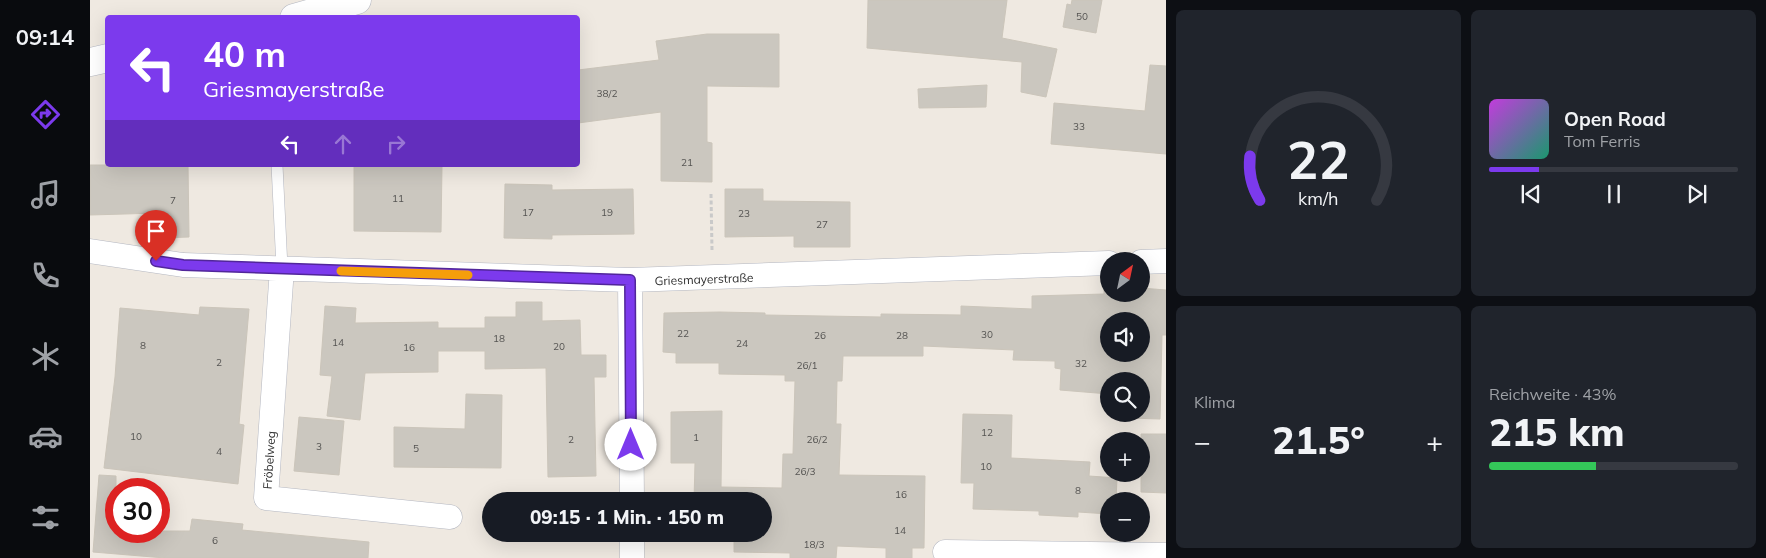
<!DOCTYPE html>
<html lang="de">
<head>
<meta charset="utf-8">
<style>
	body { margin:0; font-family:Mulish,sans-serif; background:#20242c; color:#f1f3f6; height:100vh; display:flex; flex-direction:column; font-size:19px; white-space:nowrap }
	* { box-sizing:border-box; margin:0 }
	p { font-size:16px; color:#9ea1a6 }
	.icon { flex:none; width:28px; height:28px; fill:none; stroke:currentColor; stroke-width:2; stroke-linecap:round; stroke-linejoin:round }
	.map { position:relative; flex:1; overflow:hidden }
	.details { display:flex; flex-direction:column; gap:10px; padding:10px; background:#0d0f14; width:600px }
	.details>* { flex:none }
	.banner { position:absolute; left:15px; top:15px; width:475px; height:152px; border-radius:5px; box-shadow:0 5px 20px #0002; background:#7c3aed; color:#fff; overflow:hidden }
	.needle { width:32px; rotate:33deg }
	.fabs { position:absolute; left:1010px; top:252px; display:grid; gap:10px }
	.fabs a { display:grid; place-items:center; width:50px; height:50px; border-radius:50%; background:#171b24; box-shadow:0 5px 20px #0002; font-size:25px }
	.speed { position:absolute; left:15px; top:478px; display:flex; gap:10px; font-size:25px; font-weight:700; text-align:center }
	.speed>* { display:grid; place-content:center; width:65px; height:65px; border-radius:50%; background:#171b24; box-shadow:0 5px 20px #0002; line-height:1 }
	.speed .limit { border:8px solid #d22; background:#fff; color:#111 }
	.pin { position:absolute; display:grid; place-items:center; width:42px; height:42px; color:#fff; margin:-51px -21px; border-radius:50% 50% 50% 0; rotate:-45deg; box-shadow:0 0 5px #0007 }
	.pin .icon { rotate:45deg }
	.me { position:absolute; width:55px; margin:-28px; rotate:0deg; stroke-linejoin:round; filter:drop-shadow(0 0 4px #0008) }
	.turn { display:flex; align-items:center; gap:18px; height:105px; padding:0 15px; font-size:22px }
	.turn .icon { width:65px; height:65px; stroke-width:2.5 }
	.turn b { display:block; font-size:35px; line-height:42px }
	.lanes { display:flex; align-items:center; height:48px; padding:0 15px; background:#0003; justify-content:center; gap:25px; direction:ltr }
	.lanes .off { opacity:.35 }
	.big { font-size:38px; font-weight:800; line-height:1.1 }
	.details .widget { flex:1; display:flex; flex-direction:column; justify-content:center; gap:8px; min-width:0; padding:0 18px; border-radius:8px; background:#20242c }
	.details .dial { align-items:center; gap:0 }
	.dial svg { height:130px; overflow:visible; fill:none; stroke:#363941; stroke-width:7; stroke-linecap:round; text-anchor:middle }
	.dial text { fill:#f1f3f6; stroke:none }
	.song { display:flex; align-items:center; gap:15px }
	.cover { width:60px; height:60px; border-radius:8px; background:linear-gradient(135deg,hsl(290 70% 55%),hsl(160 70% 35%)) }
	.played { height:5px; border-radius:2px; background:linear-gradient(90deg,#7c3aed 20%,#363941 20%) }
	.keys { display:flex; justify-content:space-around; direction:ltr }
	.heat { display:flex; justify-content:space-between; align-items:center; font-size:28px; direction:ltr }
	.charge { height:8px; border-radius:4px; background:linear-gradient(90deg,#34c759 43%,#363941 0) }
	.details .tiles { flex:1; display:grid; gap:10px; grid-template-columns:repeat(2,1fr) }
	.trip { position:absolute; left:392px; top:492px; width:290px; height:50px; border-radius:25px; background:#171b24; box-shadow:0 5px 20px #0002; font-weight:800; line-height:50px; text-align:center }
	main { display:flex; flex:1; min-height:0 }
	.tab-bar { display:flex; flex-direction:column; width:90px; justify-content:space-around; align-items:center; background:#090b0e; color:#9ea1a6 }
	.tab-bar .icon { width:35px; height:35px }
	.tab-bar .current { color:#7c3aed }
	.tab-bar b { font-size:22px; color:#f1f3f6 }
	.map>svg:first-child { display:block }
	.building { fill:#cbc7bf; stroke:#cbc5ba; fill-rule:evenodd }
	.lines { fill:none; stroke-linecap:round; stroke-linejoin:round }
	.service-casing { stroke:#b4b7c1; stroke-width:12 }
	.minor-casing { stroke:#b4b7c1; stroke-width:25 }
	.tertiary-casing { stroke:#b4b7c1; stroke-width:29 }
	.path { stroke:#c9c9c9; stroke-width:3; stroke-dasharray:4 2.5; stroke-linecap:butt }
	.service { stroke:#fff; stroke-width:11 }
	.minor { stroke:#fff; stroke-width:24 }
	.tertiary { stroke:#fff; stroke-width:28 }
	.route-casing { stroke:#51269a; stroke-width:12 }
	.route { stroke:#7c3aed; stroke-width:9 }
	.slow { stroke:#f59e0b; stroke-width:9 }
	.labels { text-anchor:middle; dominant-baseline:central; stroke-width:4; stroke-linejoin:round; paint-order:stroke }
	.number-label { font-size:10px; fill:#555452 }
	.street-label { font-size:12px; fill:#2e2e2e; stroke:#fff }
</style>
</head>
<body>
<main>
<nav class="tab-bar">
<b>09:14</b>
<svg class="icon current" aria-label="directions" viewBox="0 0 24 24"><path d="M12 3l9 9-9 9-9-9zM9 14v-3h6M13 9l2 2-2 2"/></svg>
<svg class="icon" aria-label="music" viewBox="0 0 24 24"><path d="M9 18V5l10-2v13"/><circle cx="6" cy="18" r="3"/><circle cx="16" cy="16" r="3"/></svg>
<svg class="icon" aria-label="phone" viewBox="0 0 24 24"><path d="M5 4h4l2 5-3 2q2 4 5 5l2-3 5 2v4C11 20 4 13 5 4z"/></svg>
<svg class="icon" aria-label="climate" viewBox="0 0 24 24"><path d="M12 3v18M4 7l16 10M4 17L20 7"/></svg>
<svg class="icon" aria-label="car" viewBox="0 0 24 24"><path d="M5 17H2v-5l4-1 3-4h7l3 4 3 1v5h-3M9 17h6M6 11h13"/><circle cx="7" cy="17" r="2"/><circle cx="17" cy="17" r="2"/></svg>
<svg class="icon" aria-label="filters" viewBox="0 0 24 24"><path d="M4 7h16M4 17h16"/><circle cx="9" cy="7" r="2"/><circle cx="15" cy="17" r="2"/></svg>
</nav>
<div class="map">
<svg width="1076" height="558" viewBox="0 0 1076 558">
	<rect width="100%" height="100%" fill="#efe9e1"/>
	<path class="building" d="M778,0H917L912,38L967,49L956,97L931,92L932,62L777,48Z
		M982,0H1012L1006,33L973,27L977,4L981,5Z
		M617,34H689V87L617,86V142L622,143V182L571,181V112L488,123V70L569,60L566,41Z
		M1060,65L1076,66V154L961,144L964,103L1055,111Z
		M897,85L896,107L829,108L828,89Z
		M0,165H98L99,237L69,238V213L0,215Z
		M264,165H352L351,232L264,231Z
		M415,184L462,185V190L543,189L544,234L462,235V239L414,238Z
		M635,189H673V201L760,202V247H704V236L635,237Z
		M1051,288L1076,290V335H1072L1070,419L1039,418V414H1051V381H1019V394L970,390L971,369L965,368V361L923,360L924,350L833,346V356H753L752,381H747L746,424H751L749,475L835,476L834,548H822V558H796V548L747,546L746,558H700V553L644,552V535L604,534H674V501H604L605,463H581V412L632,411L631,487L692,488L693,454H703L705,381H695V375L629,374V363H586V353L573,352L574,313L630,312L675,313V315L791,317V314L871,315V306L942,309V296L1014,294V289H1019V294H1051ZM1019,321H1051V354H1019Z
		M426,302H452V321L490,320L491,355H516V377H504L506,476L458,477L456,368L395,369V351H348V372L275,373L270,420L237,416L242,376L230,375L235,306L266,308L265,323L348,322V328H395V317H426Z
		M110,307L159,309L149,424L154,425L148,484L14,468L25,377L30,308L109,315Z
		M376,394L412,395L411,468L304,467V427L375,429Z
		M873,414L922,415L921,458L1000,462L999,476L1027,478L1026,501H1019V514L988,512V517L949,515V511L883,509L884,483H871Z
		M209,417L254,421L249,475L204,471Z
		M1051,434H1076V493L1051,492Z
		M9,475L26,476V531H100L102,519L153,524L152,530L279,542L278,558H75L3,552Z"/>
	<g class="lines">
		<g class="service-casing">
			<path id="service" d="M187,165L192,268"/>
		</g>
		<g class="minor-casing">
			<path id="minor" d="M0,251L93,265L540,280L1019,263
				M1051,262L1076,261
				M192,268L176,498L360,517
				M540,280L542,501
				M542,534V558
				M855,552L1076,555"/>
		</g>
		<g class="tertiary-casing">
			<path id="tertiary" d="M204,18L267,0
				M0,62L18,58"/>
		</g>
		<path class="path" d="M621,194L622,250"/>
		<use href="#service" class="service"/>
		<use href="#minor" class="minor"/>
		<use href="#tertiary" class="tertiary"/>
	</g>
	<g class="lines">
		<g class="route-casing">
			<path id="route" d="M66,261L93,265L540,280L541,445"/>
		</g>
		<use href="#route" class="route"/>
		<path class="slow" d="M251,271L378,275"/>
	</g>
	<g class="labels">
		<g class="number-label">
			<text x="992" y="16">50</text>
			<text x="517" y="93">38/2</text>
			<text x="989" y="126">33</text>
			<text x="597" y="162">21</text>
			<text x="308" y="198">11</text>
			<text x="83" y="200">7</text>
			<text x="438" y="212">17</text>
			<text x="517" y="212">19</text>
			<text x="654" y="213">23</text>
			<text x="732" y="224">27</text>
			<text x="593" y="333">22</text>
			<text x="897" y="334">30</text>
			<text x="730" y="335">26</text>
			<text x="812" y="335">28</text>
			<text x="409" y="338">18</text>
			<text x="248" y="342">14</text>
			<text x="652" y="343">24</text>
			<text x="53" y="345">8</text>
			<text x="469" y="346">20</text>
			<text x="319" y="347">16</text>
			<text x="129" y="362">2</text>
			<text x="991" y="363">32</text>
			<text x="717" y="365">26/1</text>
			<text x="897" y="432">12</text>
			<text x="46" y="436">10</text>
			<text x="606" y="437">1</text>
			<text x="481" y="439">2</text>
			<text x="727" y="439">26/2</text>
			<text x="229" y="446">3</text>
			<text x="326" y="448">5</text>
			<text x="129" y="451">4</text>
			<text x="896" y="466">10</text>
			<text x="715" y="471">26/3</text>
			<text x="988" y="490">8</text>
			<text x="811" y="494">16</text>
			<text x="810" y="530">14</text>
			<text x="125" y="540">6</text>
			<text x="724" y="544">18/3</text>
		</g>
		<g class="street-label">
			<text transform="translate(614 279) rotate(-2)">Griesmayerstraße</text>
			<text transform="translate(179 460) rotate(-86)">Fröbelweg</text>
		</g>
	</g>
</svg>
<div class="fabs">
<a><svg class="needle" viewBox="-14 -14 28 28"><path d="M0-13l5 13h-10z" fill="#e53935"/><path d="M0 13l5-13h-10z" fill="#9ea1a6"/></svg></a>
<a><svg class="icon" aria-label="sound" viewBox="0 0 24 24"><path d="M4 9h4l5-4v14l-5-4H4zM17 9q2 3 0 6"/></svg></a>
<a><svg class="icon" aria-label="search" viewBox="0 0 24 24"><circle cx="10" cy="10" r="6"/><path d="M15 15l6 6"/></svg></a>
<a>+</a>
<a>−</a>
</div>
<div class="speed"><div class="limit">30</div></div>
<div class="pin" style="left:66px;top:261px;background:#d93025"><svg class="icon" aria-label="arrive" viewBox="0 0 24 24"><path d="M6 21V4h12l-3 4 3 4H6"/></svg></div>
<svg class="me" style="left:541px;top:445px" viewBox="-20 -20 40 40"><circle r="19" fill="#fff"/><path d="M0-13L10 11 0 6-10 11z" fill="#7c3aed"/></svg>
<div class="trip">09:15 · 1 Min. · 150 m</div>
<div class="banner">
<div class="turn"><svg class="icon" aria-label="left" viewBox="0 0 24 24"><path d="M17 20v-9H6M10 6l-5 5 5 5"/></svg><div><b>40 m</b>Griesmayerstraße</div></div>
<div class="lanes"><svg class="icon" aria-label="left" viewBox="0 0 24 24"><path d="M17 20v-9H6M10 6l-5 5 5 5"/></svg><svg class="icon off" aria-label="ahead" viewBox="0 0 24 24"><path d="M12 20V5M6 11l6-6 6 6"/></svg><svg class="icon off" aria-label="right" viewBox="0 0 24 24"><path d="M7 20v-9h11M14 6l5 5-5 5"/></svg></div>
</div>
</div>
<section class="details">
<div class="tiles">
<div class="widget dial"><svg viewBox="0 0 100 80">
<path d="M14 69A42 42 0 1 1 86 69"/>
<path d="M14 69A42 42 0 0 1 8 42" stroke="#7c3aed"/>
<text x="50" y="56" font-size="32" font-weight="700">22</text>
<text x="50" y="72" font-size="11">km/h</text>
</svg></div>
<div class="widget">
<div class="song"><i class="cover"></i><div><b>Open Road</b><p>Tom Ferris</p></div></div>
<div class="played"></div>
<div class="keys"><svg class="icon" aria-label="previous" viewBox="0 0 24 24"><path d="M18 5L8 12l10 7zM5 5v14"/></svg><svg class="icon" aria-label="pause" viewBox="0 0 24 24"><path d="M8 5v14M16 5v14"/></svg><svg class="icon" aria-label="next" viewBox="0 0 24 24"><path d="M6 5l10 7-10 7zM19 5v14"/></svg></div>
</div>
<div class="widget"><p>Klima</p>
<div class="heat"><a>−</a><b class="big">21.5°</b><a>+</a></div>
</div>
<div class="widget"><p>Reichweite · 43%</p><b class="big">215 km</b><div class="charge"></div></div>
</div>
</section>
</main>
</body>
</html>
